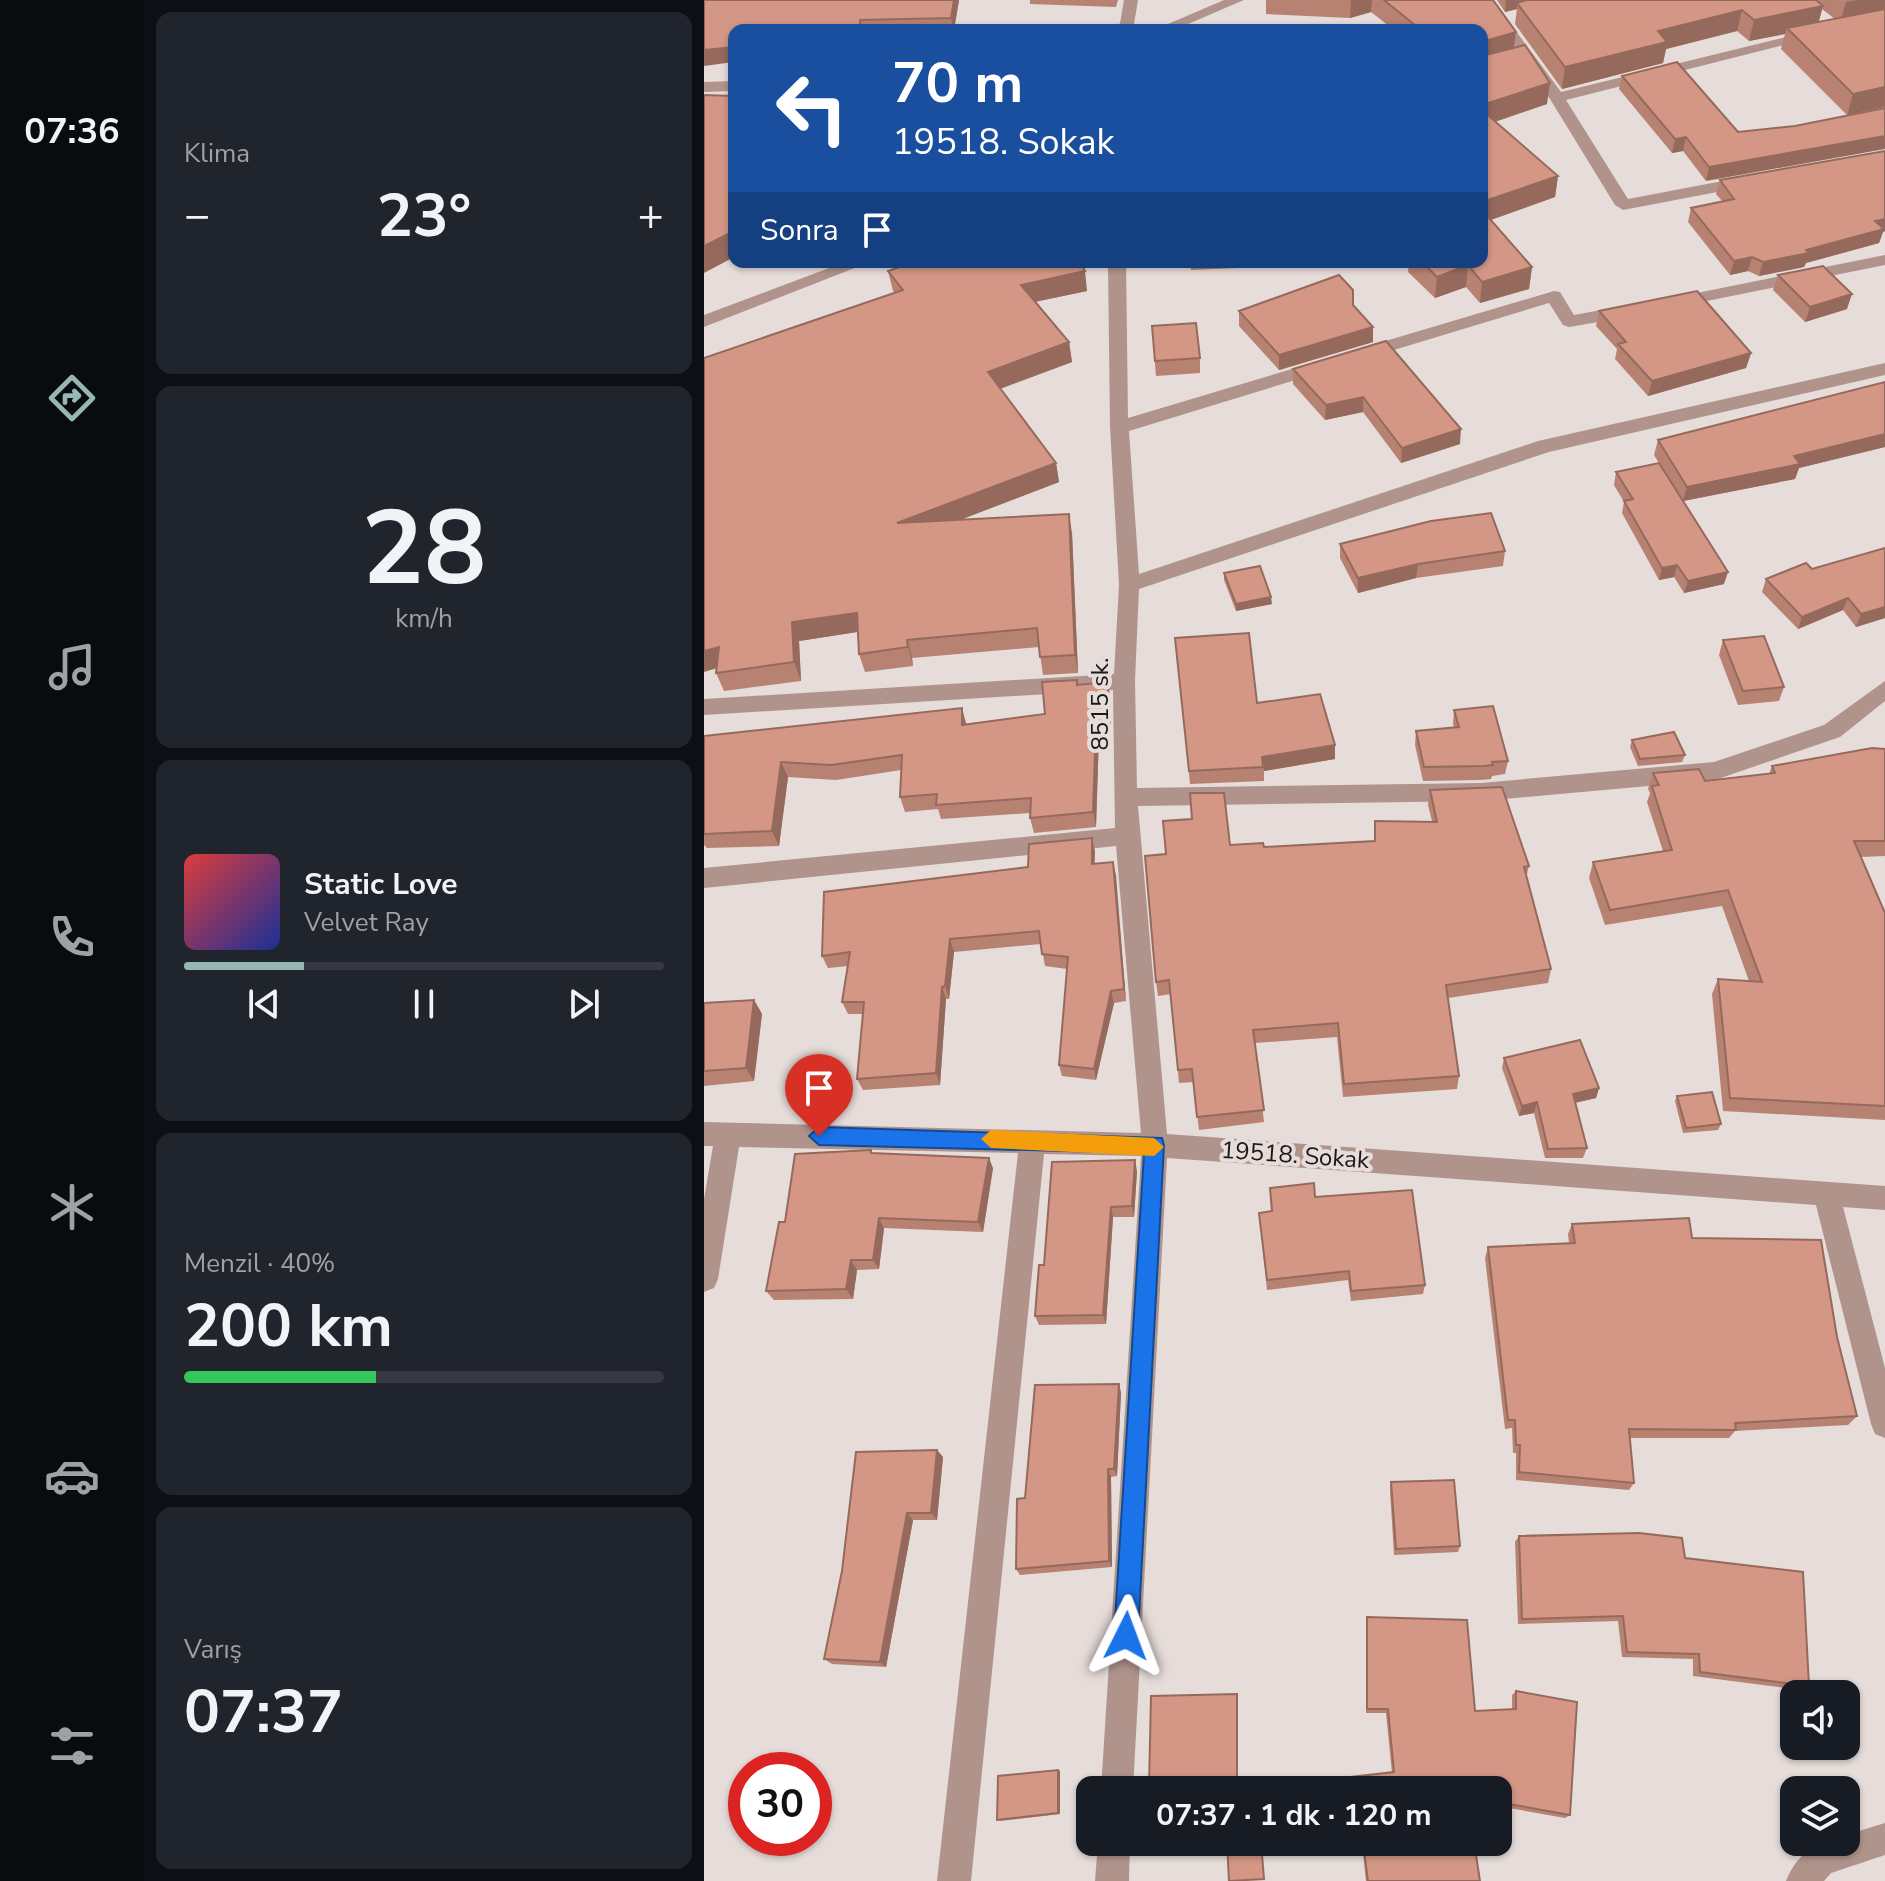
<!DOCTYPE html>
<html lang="tr">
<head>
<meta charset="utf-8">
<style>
	body { margin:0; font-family:"Nunito Sans",sans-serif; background:#20242c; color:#f1f3f6; height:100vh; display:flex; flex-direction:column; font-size:30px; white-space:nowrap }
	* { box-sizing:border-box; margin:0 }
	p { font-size:26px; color:#9ea1a6 }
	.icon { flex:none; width:44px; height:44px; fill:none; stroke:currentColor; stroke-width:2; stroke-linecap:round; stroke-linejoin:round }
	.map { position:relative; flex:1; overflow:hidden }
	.panel { display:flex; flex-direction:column; gap:12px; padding:12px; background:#0d0f14; width:560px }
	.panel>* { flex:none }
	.banner { position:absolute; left:24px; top:24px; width:760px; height:244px; border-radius:16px; box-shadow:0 2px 6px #0004; background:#1a4fa0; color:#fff; overflow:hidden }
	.tools { position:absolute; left:1076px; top:1680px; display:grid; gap:16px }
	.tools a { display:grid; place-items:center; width:80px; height:80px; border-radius:16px; background:#171b24; box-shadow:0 2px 6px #0004; font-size:40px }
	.speed { position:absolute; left:24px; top:1752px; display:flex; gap:16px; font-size:40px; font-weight:700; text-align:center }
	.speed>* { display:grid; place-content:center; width:104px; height:104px; border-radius:50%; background:#171b24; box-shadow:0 2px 6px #0004; line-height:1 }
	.speed .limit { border:12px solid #d22; background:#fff; color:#111 }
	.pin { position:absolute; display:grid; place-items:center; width:68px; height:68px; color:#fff; margin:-82px -34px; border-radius:50% 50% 50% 0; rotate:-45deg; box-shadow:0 0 8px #0007 }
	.pin .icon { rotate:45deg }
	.me { position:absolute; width:88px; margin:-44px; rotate:3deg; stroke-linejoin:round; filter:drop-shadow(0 0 6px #0008) }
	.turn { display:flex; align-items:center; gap:28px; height:168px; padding:0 32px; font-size:36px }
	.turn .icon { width:104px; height:104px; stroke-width:2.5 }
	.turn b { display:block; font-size:56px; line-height:68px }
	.then { display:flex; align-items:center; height:76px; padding:0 32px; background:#0003; gap:16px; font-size:30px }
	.big { font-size:60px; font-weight:700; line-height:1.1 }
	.panel .card { flex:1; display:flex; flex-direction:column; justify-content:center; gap:12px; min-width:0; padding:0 28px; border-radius:16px; background:#20242c }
	.panel .dial { align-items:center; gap:0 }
	.dial b { font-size:104px; line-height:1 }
	.song { display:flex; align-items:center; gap:24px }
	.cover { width:96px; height:96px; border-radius:12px; background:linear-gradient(135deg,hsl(0 70% 55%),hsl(230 70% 35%)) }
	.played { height:8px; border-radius:4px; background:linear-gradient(90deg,#96b7b3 25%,#363941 25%) }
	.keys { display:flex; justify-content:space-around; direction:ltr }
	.heat { display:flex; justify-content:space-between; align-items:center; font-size:44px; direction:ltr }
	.charge { height:12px; border-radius:6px; background:linear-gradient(90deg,#34c759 40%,#363941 0) }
	.trip { position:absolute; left:372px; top:1776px; width:436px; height:80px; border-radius:16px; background:#171b24; box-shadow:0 2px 6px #0004; font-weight:700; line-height:80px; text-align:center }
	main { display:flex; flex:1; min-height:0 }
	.dock { display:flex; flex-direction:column; width:144px; justify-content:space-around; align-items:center; background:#090b0e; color:#9ea1a6 }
	.dock .icon { width:56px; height:56px }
	.dock .on { color:#96b7b3 }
	.dock b { font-size:36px; color:#f1f3f6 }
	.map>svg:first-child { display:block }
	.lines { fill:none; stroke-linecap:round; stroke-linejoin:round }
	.minor { fill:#b0948c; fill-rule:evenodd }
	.wall { fill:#b78272; fill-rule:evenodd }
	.shaded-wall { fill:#956a5d }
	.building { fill:#d59785; stroke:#956a5d; stroke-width:2 }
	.route { fill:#1a73e8; stroke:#114b97; stroke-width:2 }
	.slow { fill:#f59e0b }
	.labels { text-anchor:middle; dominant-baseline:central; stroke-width:8; stroke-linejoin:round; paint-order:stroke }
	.street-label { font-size:24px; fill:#1c1817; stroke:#e6dcd9 }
</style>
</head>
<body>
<main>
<nav class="dock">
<b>07:36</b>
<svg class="icon on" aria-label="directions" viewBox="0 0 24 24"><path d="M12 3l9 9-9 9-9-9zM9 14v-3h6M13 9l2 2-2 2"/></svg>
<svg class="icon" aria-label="music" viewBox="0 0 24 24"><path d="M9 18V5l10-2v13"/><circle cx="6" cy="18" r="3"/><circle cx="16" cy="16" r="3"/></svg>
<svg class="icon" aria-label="phone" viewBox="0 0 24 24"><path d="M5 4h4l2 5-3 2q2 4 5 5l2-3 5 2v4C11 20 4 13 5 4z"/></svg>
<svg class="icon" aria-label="climate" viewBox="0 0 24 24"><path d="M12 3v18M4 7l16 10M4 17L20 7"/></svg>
<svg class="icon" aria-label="car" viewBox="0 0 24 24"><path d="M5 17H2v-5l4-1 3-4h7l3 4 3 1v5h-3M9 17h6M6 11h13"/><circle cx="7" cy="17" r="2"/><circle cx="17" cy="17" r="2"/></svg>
<svg class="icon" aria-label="filters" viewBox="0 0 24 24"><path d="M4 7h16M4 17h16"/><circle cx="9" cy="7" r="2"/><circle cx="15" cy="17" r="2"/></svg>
</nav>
<section class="panel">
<div class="card"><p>Klima</p>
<div class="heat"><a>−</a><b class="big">23°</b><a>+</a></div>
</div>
<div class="card dial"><b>28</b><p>km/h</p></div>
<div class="card">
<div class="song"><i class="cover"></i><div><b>Static Love</b><p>Velvet Ray</p></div></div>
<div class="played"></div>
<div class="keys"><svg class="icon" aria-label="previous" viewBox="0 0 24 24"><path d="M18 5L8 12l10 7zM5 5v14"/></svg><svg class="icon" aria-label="pause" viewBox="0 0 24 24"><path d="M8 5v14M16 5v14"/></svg><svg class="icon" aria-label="next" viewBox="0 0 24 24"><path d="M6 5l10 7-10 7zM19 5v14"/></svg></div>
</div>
<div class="card"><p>Menzil · 40%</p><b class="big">200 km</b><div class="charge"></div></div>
<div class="card"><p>Varış</p><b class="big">07:37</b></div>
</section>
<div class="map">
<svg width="1181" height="1881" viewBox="0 0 1181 1881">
	<rect width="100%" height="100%" fill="#e6dcd9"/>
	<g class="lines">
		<path class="minor" d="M420,0H434L430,24L425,30H410L416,23Z
			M520,0H540L470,30H450Z
			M775,0H789L857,92L1111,30L1119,35L862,100L924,199L1045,176L1053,181L1045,186L919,210L911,205L846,99Z
			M30,81V91L0,92V82Z
			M1181,255V265L968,308L959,303L968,298Z
			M141,262H166L0,327V315Z
			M404,262H422L424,418L618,360L627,366L624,370L425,431L435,574L834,441L1181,363V375L845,452L435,589L431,681L433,788L777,783L1010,762L1120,725L1181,681V701L1136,737L1011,780L777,801L434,806L463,1134L1181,1186V1210L1139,1207L1181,1368V1438L1171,1434L1167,1424L1112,1205L463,1158L429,1790H397L437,1156L340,1154L267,1881H233L314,1153L35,1147L14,1279L10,1288L0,1292V1199L9,1146H0V1122L437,1133L412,846L0,888V868L411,828L409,690L0,715V699L410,674L415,585L406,427Z
			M850,291L856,292L870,315L924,305L933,311L924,317L865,327L859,325L845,303L657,360L648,354L651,350Z
			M1181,1823V1855L1127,1873L1120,1881H1082C1094,1852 1111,1842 1142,1842V1835Z
			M394,1842H426L425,1881H391Z"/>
	</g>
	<path class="wall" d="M0,0H255L250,30H30Z
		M326,0H414L412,7L326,4Z
		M561,0H789L812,32L810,48L843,104L791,122L854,176L851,197L787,220L828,267L825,289L776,303L762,287L731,298L704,272L705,262H778V30H690L667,12L646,18L562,14V0Z
		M793,0H1181L1143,115L1077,49L1081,34L1045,41L1033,31L962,49L959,63L858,89L811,24L813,9L801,12ZM1118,9L1131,19L1115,22Z
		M918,76L1034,132L1002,181L979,151L968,153L915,89Z
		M1181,151V231L1179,232L1175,243L1102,263L1100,267L1055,276L1044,271L1026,275L984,222L987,208L1018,201L1012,194L1016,180Z
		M486,262H579V266L487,270Z
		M184,271L383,291L331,302L365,342L368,362L296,389L352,463L355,482L256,520L368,533L374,673L339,675L335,647L208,658L209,666L161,672L155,654L154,632L95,641L97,681L20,691L12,673L191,293L189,291Z
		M1074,275L1143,309L1101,322L1069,290Z
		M649,305L669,342L575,370L535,326V311Z
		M895,311L1047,353L1042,368L944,396L911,359L913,349L892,326Z
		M448,326L496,358V373L452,376Z
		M682,341L756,444L697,463L659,412L621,420L589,384V369Z
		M1181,382V447L1095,468L1091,479L979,501L1020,584L980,593L970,577L955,580L918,513L920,502L910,485L912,472L977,499L950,455L954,440Z
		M636,544L801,551L799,566L712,578L654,593L636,558Z
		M1108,569L1181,618L1152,627L1139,610L1094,629L1058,592L1062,579Z
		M520,573L568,604L532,611L520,580Z
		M471,638L553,703L631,759L560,771V781L486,784Z
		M1019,640L1080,687L1075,701L1034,705L1015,655Z
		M404,682L406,697L407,732L395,734L392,827L330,833L326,818V813L237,819L234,809L201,812L196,797L197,770L132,780L84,777L75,846L3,848L0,845V736L262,724L341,714L374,685Z
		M750,710L804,761L801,774L788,776L787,779L777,780L719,781L711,745L712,731L750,728L749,724Z
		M928,740L981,755L978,762L934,766L926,747Z
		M1181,749V856L1157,857L1181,913V1120L1019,1111L1008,994L1014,979L1045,981L1018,906L901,925L885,878L889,862L959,851L943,802L946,793L944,789L949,773L1001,781L1065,774L1068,766Z
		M726,790L825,866L822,878L847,969L844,983L744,998L755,1076L753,1089L639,1097L633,1037L551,1043L560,1122L495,1130L489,1082L475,1083L467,994L454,996L452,982L526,845L560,847L670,841L671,821H728L724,805Z
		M391,851L390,864L409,862L422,1001L410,1003L392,1080L358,1076L355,1065L363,969L341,966L337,944L250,952L245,999H242L236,1085L159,1090L153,1079L159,1014H144L138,1002L144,966L124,968L118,956L324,867Z
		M50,1000L58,1014L50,1081L0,1086V1003Z
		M800,1058L895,1088L892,1098L871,1103L883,1148L879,1158H841L830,1113L815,1116L798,1068Z
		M973,1096L1017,1124L1014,1130L979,1133L971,1101Z
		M169,1153L289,1168L279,1232L180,1228L175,1269L153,1270L149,1299L70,1300L62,1291L81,1222Z
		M433,1171L430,1217H409L402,1324L335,1325L331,1316L340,1265Z
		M566,1188L611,1197L721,1285L719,1294L647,1301L644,1280L563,1290L555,1213L567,1211Z
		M868,1224L988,1238L1133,1337L1153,1416L1144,1425L1031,1431L1025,1438H926L930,1483L925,1490L812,1480V1453H809L808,1428L801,1429L781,1258L784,1247L865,1243L864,1234Z
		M415,1384L417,1393L413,1476L407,1477L408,1567L316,1575L312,1569L321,1498Z
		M233,1450L239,1457L233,1520H209L182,1667L128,1664L120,1659Z
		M687,1482L756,1546L754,1552L690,1555L686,1490Z
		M815,1536L981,1558L1105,1686L1097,1690L989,1676V1659L918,1657L914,1621L814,1624L811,1542Z
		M663,1617L771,1711L808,1709V1695L812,1691L866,1815L861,1818L794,1806V1790H646L647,1777L688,1773L682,1713H662V1623Z
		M533,1694L534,1789L446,1790L445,1788Z
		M354,1770L356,1771V1814L296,1821L293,1820Z
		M651,1842H770L776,1881H662L659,1853L652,1854Z"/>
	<path class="shaded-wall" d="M250,0H255L250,30H249L247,18Z
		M647,0H668L667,12L646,18Z
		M802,0H850L813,3V9L801,12Z
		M1153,0H1181V16L1136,23L1142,2Z
		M1119,6L1113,27L1083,28L1081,34L1045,41L1050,20Z
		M1038,10L1033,31L962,49L959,63L858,89L861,67L954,31Z
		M812,32L809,53L778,62V42Z
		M30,47V62L0,66V50Z
		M846,83L843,104L778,126V105Z
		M1181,87V107L1143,115L1149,94Z
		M1181,136V149L1002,181L1005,167Z
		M982,137L979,151L968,153L971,139Z
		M854,176L851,197L778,223V202Z
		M1181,219V231L1179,232L1175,243L1102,263L1100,267L1055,276L1059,262L1102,250L1171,221Z
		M30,231V257L0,273V246Z
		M1048,257L1044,271L1026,275L1030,261Z
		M764,265L762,287L731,298L733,277Z
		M828,267L825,289L776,303L778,282Z
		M381,271L383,291L320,304L317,285Z
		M1148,294L1143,309L1101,322L1106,307Z
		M669,327V342L575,370V355Z
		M365,342L368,362L287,392L284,372Z
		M1047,353L1042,368L944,396L948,381Z
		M659,397V412L621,420L622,405Z
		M757,429L756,444L697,463L698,448Z
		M1181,434V447L1095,468L1091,479L979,501L983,487L1090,456Z
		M352,463L355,482L198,542L193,523Z
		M365,514L368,533L374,673L371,655Z
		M714,564L712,578L654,593V578Z
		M973,565L970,577L955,580L958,568Z
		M1024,572L1020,584L980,593L984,581Z
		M567,597L568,604L532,611V604Z
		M1144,598L1139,610L1094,629L1098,617Z
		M1181,607V618L1152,627L1157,614Z
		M153,613L159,631L95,641L97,681L90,662L88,622Z
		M203,640L208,658L209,666L204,647Z
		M15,647L23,665L0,672V651Z
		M404,682L406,697L407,732L395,734L392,827L389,812L392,719Z
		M258,708L262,723V740L258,725Z
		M631,745V759L560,771L558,757Z
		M77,762L84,777L75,846L68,831Z
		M388,838L391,851L390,877L388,864Z
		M409,862L412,875L422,1001L420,989Z
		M246,939L250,952L245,999L241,986Z
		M238,987L242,999L236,1085L232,1073Z
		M407,991L410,1003L392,1080L390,1069Z
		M50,1000L58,1014L50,1081L42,1068Z
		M895,1088L892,1098L865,1104L869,1094Z
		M833,1102L830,1113L815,1116L818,1106Z
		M285,1158L289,1168L279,1232L274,1222Z
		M431,1160L433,1171L430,1217L428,1206Z
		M407,1207L409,1217L402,1324L399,1315Z
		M175,1218L180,1228L175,1269L169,1260Z
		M147,1260L153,1270L149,1299L142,1289Z
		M415,1384L417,1393L413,1476L410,1469Z
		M233,1450L239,1457L233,1520L227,1513Z
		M404,1469L407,1477L408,1567L405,1561Z
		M203,1513L209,1520L182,1667L176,1662Z
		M533,1694L534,1698V1789L533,1786Z
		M354,1770L356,1771V1814L354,1813Z"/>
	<path class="building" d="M0,0H250L247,18L156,20V28L118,30H30V47L0,50Z
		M680,0H789L812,32L778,42V30H717Z
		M823,0H1112L1119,6L1050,20L1038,10L954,31L963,42L861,67L813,3Z
		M1181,9V87L1149,94L1083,28Z
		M821,45L846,83L778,105V49V56Z
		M973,62L1034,132L1091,126L1181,108V136L1005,167L982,137L971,139L918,76Z
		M0,95L30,96V231L0,246Z
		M778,110L854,176L778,202Z
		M1181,151V219L1171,221L1180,229L1102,250L1105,253L1059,262L1048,257L1030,261L987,208L1030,199L1016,180Z
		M778,210L828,267L778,282L764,265L733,277L718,262H778Z
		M210,262H376L381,271L317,285L365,342L284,372L352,463L193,523L365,514L371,655L336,657L333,628L203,640L204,647L155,654L153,613L88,622L90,662L12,673L15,647L0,651V358L199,290L184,271Z
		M1119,266L1148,294L1106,307L1074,275Z
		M635,275L649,290V305L669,327L575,355L535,311Z
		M993,291L1047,353L948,381L914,344L922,342L895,311Z
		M492,323L496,358L451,361L448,326Z
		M682,341L757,429L698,448L659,397L622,405L589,369Z
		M1181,382V434L1090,456L1096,464L983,487L954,440Z
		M955,463L1024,572L984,581L973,565L958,568L920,501L929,499L912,472Z
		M787,513L801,551L714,564L654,578L636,544L727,521Z
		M1181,548V607L1157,614L1144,598L1098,617L1062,579L1102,563L1108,569Z
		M556,566L567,597L532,604L520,573Z
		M545,633L553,703L616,694L631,745L558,757L559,767L485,771L471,638Z
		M1060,636L1080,687L1039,691L1019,640Z
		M373,680V685L404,682V717L392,719L389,812L326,818L327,798L232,805L233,794L196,797L198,755L127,765L77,762L68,831L0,834V736L258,708V725L341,714L338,682Z
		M789,706L804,761L788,762L789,765L779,766L720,767L712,731L755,727L750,710Z
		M970,732L981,755L936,759L928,740Z
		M1168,748L1181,749V841H1150L1181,913V1106L1026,1098L1014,979L1058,982L1024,890L906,910L889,862L968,850L948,786L955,785L949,773L995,769L1001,781L1071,773L1068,766Z
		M798,787L825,866L820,867L847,969L742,985L755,1076L640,1084L634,1023L549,1030L560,1110L493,1117L488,1069L474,1070L465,980L452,982L441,856L462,854L459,821L488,819L486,793H520L526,845L559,843L560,847L671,841V821L733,822L726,790Z
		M388,838V864L409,862L420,989L407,991L390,1069L355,1065L364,957L338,954L335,931L246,939L241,986L238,987L232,1073L153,1079L160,1002H138L146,952L118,956L120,892L324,867L325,844Z
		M50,1000L42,1068L0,1071V1003Z
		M876,1040L895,1088L869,1094L883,1148L844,1149L833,1102L818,1106L800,1058Z
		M1008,1092L1017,1124L982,1128L973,1096Z
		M167,1150V1153L285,1158L274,1222L175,1218L169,1260H147L142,1289L62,1291L75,1222H81L91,1154Z
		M431,1160L428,1206L407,1207L399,1315L331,1316L335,1265H340L348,1162Z
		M610,1183L611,1197L708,1190L721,1285L647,1291L645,1271L563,1280L555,1213L568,1211L566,1188Z
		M985,1218L988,1238L1117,1240L1133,1337L1153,1416L1031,1423L1032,1430L925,1429L930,1483L815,1472L816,1445H812L811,1420H804L784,1247L871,1243L868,1224Z
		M415,1384L410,1469H404L405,1561L312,1569L313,1499L321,1498L331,1385Z
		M233,1450L227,1513H203L176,1662L120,1659L138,1571L152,1452Z
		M750,1480L756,1546L692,1549L687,1482Z
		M935,1533L978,1538L981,1558L1099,1572L1105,1686L996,1672L995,1654L923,1652L919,1616L818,1619L815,1536Z
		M663,1617L763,1620L771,1711L812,1709V1691L873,1702L866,1815L794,1802V1790H648L647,1777L690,1772L684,1709H663Z
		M533,1694V1786L445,1788L447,1696Z
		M354,1770V1813L293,1820L294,1776Z
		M523,1842H557L560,1879L525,1881Z
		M652,1842H770L776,1881H664L660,1851L653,1852Z"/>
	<path class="route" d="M115,1127L458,1138L460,1145L434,1636L430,1645L422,1648L414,1645L410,1636L440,1153L115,1145L105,1136Z"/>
	<path class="slow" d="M287,1130L450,1138L460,1147L450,1156L287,1148L277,1139Z"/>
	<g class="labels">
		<g class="street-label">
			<text transform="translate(396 704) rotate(-90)">8515 sk.</text>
			<text transform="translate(591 1155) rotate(4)">19518. Sokak</text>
		</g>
	</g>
</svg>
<div class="tools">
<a><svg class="icon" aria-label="sound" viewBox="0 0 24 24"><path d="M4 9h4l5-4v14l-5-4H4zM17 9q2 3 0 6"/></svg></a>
<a><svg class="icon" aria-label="layers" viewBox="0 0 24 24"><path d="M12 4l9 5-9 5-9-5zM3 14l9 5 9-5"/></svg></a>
</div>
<div class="speed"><div class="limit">30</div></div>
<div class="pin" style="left:115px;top:1136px;background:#d93025"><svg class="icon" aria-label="arrive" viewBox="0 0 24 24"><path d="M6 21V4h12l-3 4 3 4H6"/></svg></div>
<svg class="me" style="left:422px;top:1636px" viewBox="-20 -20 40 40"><path d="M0-17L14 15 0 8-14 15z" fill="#1a73e8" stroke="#fff" stroke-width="4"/></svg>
<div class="trip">07:37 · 1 dk · 120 m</div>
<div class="banner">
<div class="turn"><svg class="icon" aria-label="left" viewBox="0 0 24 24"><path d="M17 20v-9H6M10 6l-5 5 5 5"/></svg><div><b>70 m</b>19518. Sokak</div></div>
<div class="then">Sonra<svg class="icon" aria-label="arrive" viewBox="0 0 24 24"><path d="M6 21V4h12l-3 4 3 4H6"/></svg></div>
</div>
</div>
</main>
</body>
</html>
